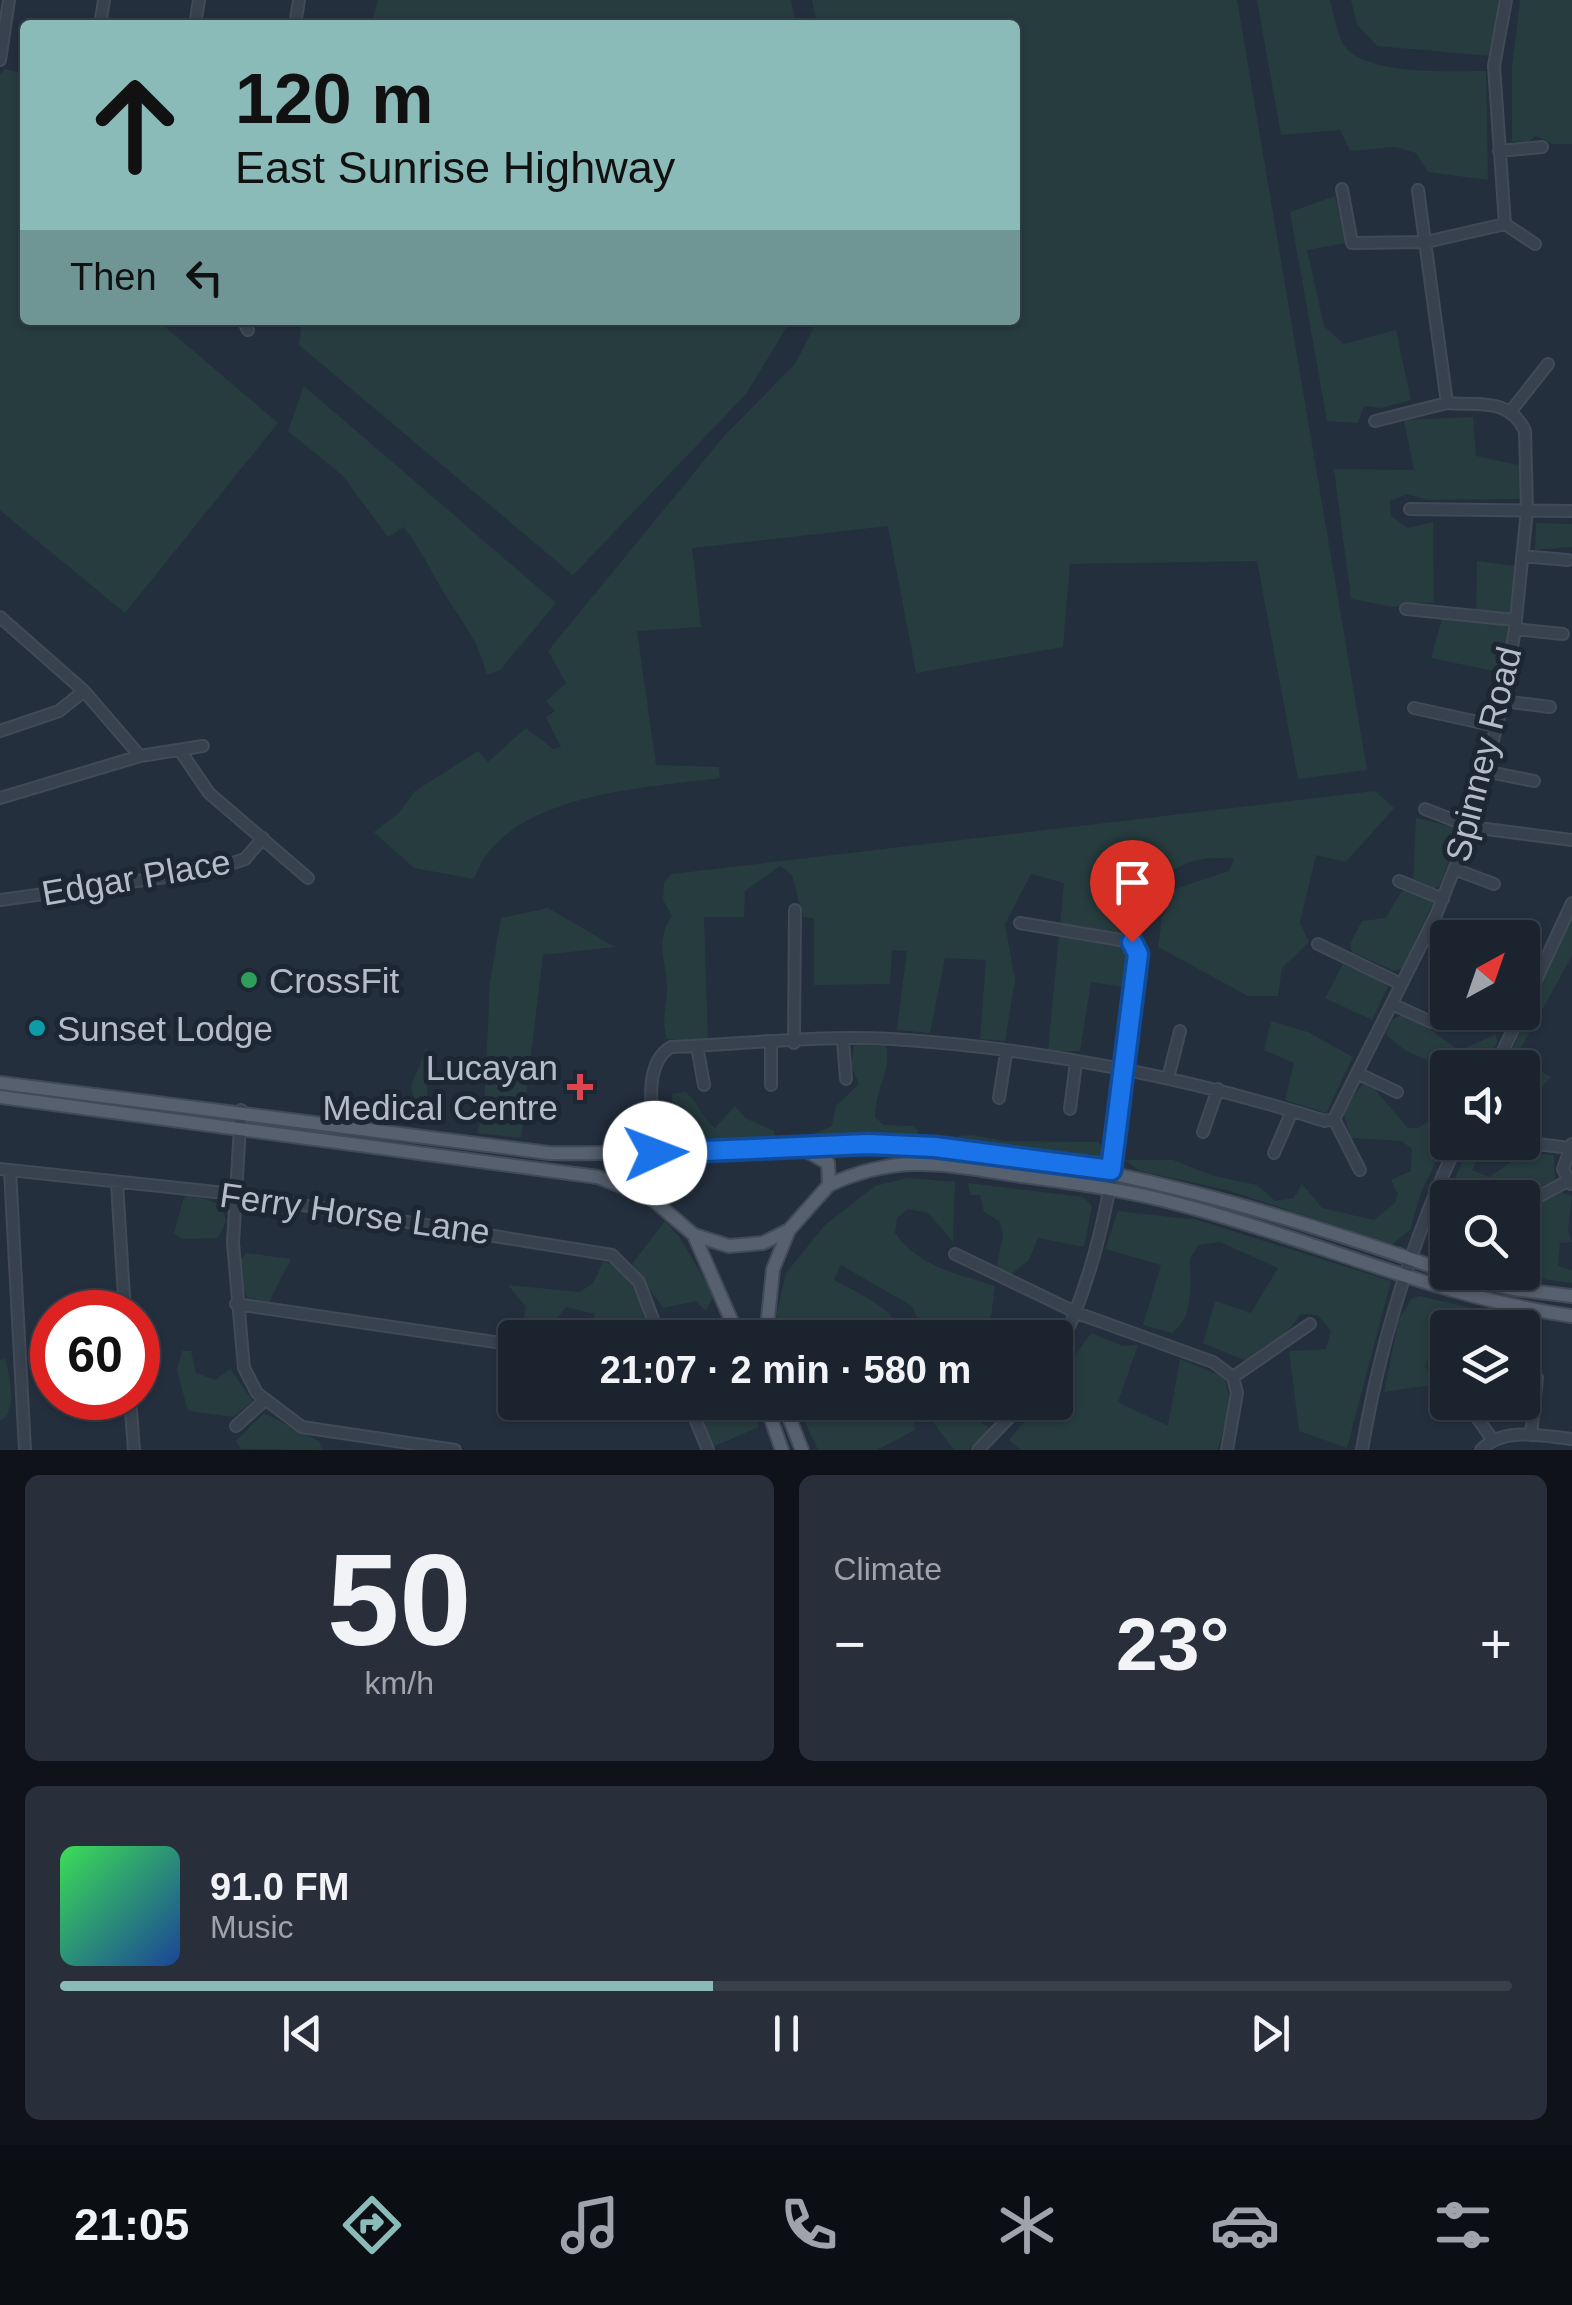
<!DOCTYPE html>
<html lang="en">
<head>
<meta charset="utf-8">
<style>
	body { margin:0; font-family:Arial,sans-serif; background:#282f3a; color:#f1f3f6; height:100vh; display:flex; flex-direction:column; font-size:38px; white-space:nowrap }
	* { box-sizing:border-box; margin:0 }
	p { font-size:32px; color:#a0a4aa }
	.icon { flex:none; width:55px; height:55px; fill:none; stroke:currentColor; stroke-width:2; stroke-linecap:round; stroke-linejoin:round }
	.map { position:relative; height:1450px; overflow:hidden }
	.drawer { display:flex; flex-direction:column; gap:25px; padding:25px; background:#0f1319; flex:1 }
	.drawer>* { flex:none }
	.banner { position:absolute; left:20px; top:20px; width:1000px; height:305px; border-radius:10px; box-shadow:0 2px 8px #0004,0 0 0 2px #39404a; background:#8bbbb9; color:#111; overflow:hidden }
	.needle { width:65px; rotate:40deg }
	.controls { position:absolute; left:1430px; top:920px; display:grid; gap:20px }
	.controls a { display:grid; place-items:center; width:110px; height:110px; border-radius:10px; background:#1b232e; box-shadow:0 2px 8px #0004,0 0 0 2px #39404a; font-size:50px }
	.speed { position:absolute; left:30px; top:1290px; display:flex; gap:20px; font-size:50px; font-weight:700; text-align:center }
	.speed>* { display:grid; place-content:center; width:130px; height:130px; border-radius:50%; background:#1b232e; box-shadow:0 2px 8px #0004,0 0 0 2px #39404a; line-height:1 }
	.speed .limit { border:15px solid #d22; background:#fff; color:#111 }
	.pin { position:absolute; display:grid; place-items:center; width:85px; height:85px; color:#fff; margin:-102px -42px; border-radius:50% 50% 50% 0; rotate:-45deg; box-shadow:0 0 10px #0007 }
	.pin .icon { rotate:45deg }
	.me { position:absolute; width:110px; margin:-55px; rotate:88deg; stroke-linejoin:round; filter:drop-shadow(0 0 8px #0008) }
	.turn { display:flex; align-items:center; gap:35px; height:210px; padding:0 50px; font-size:45px }
	.turn .icon { width:130px; height:130px; stroke-width:2.5 }
	.turn b { display:block; font-size:70px; line-height:85px }
	.then { display:flex; align-items:center; height:95px; padding:0 50px; background:#0003; gap:20px; font-size:38px }
	.big { font-size:75px; font-weight:700; line-height:1.1 }
	.drawer .widget { flex:1; display:flex; flex-direction:column; justify-content:center; gap:15px; min-width:0; padding:0 35px; border-radius:15px; background:#282f3a }
	.drawer .dial { align-items:center; gap:0 }
	.dial b { font-size:130px; line-height:1 }
	.song { display:flex; align-items:center; gap:30px }
	.cover { width:120px; height:120px; border-radius:15px; background:linear-gradient(135deg,hsl(130 70% 55%),hsl(220 70% 35%)) }
	.played { height:10px; border-radius:5px; background:linear-gradient(90deg,#8bbbb9 45%,#39404a 45%) }
	.keys { display:flex; justify-content:space-around; direction:ltr }
	.heat { display:flex; justify-content:space-between; align-items:center; font-size:55px; direction:ltr }
	.drawer .tiles { flex:1; display:grid; gap:25px; grid-template-columns:1fr 1fr }
	.widget:last-child { grid-column:span 2 }
	.trip { position:absolute; left:498px; top:1320px; width:575px; height:100px; border-radius:10px; background:#1b232e; box-shadow:0 2px 8px #0004,0 0 0 2px #39404a; font-weight:700; line-height:100px; text-align:center }
	.menu { display:flex; height:160px; justify-content:space-around; align-items:center; background:#0b0e12; color:#a0a4aa }
	.menu .icon { width:70px; height:70px }
	.menu .on { color:#8bbbb9 }
	.menu b { font-size:45px; color:#f1f3f6 }
	.map>svg:first-child { display:block }
	.green { fill:#263c3f }
	.lines { fill:none; stroke-linecap:round; stroke-linejoin:round }
	.minor-casing { stroke:#414a57; stroke-width:14 }
	.major-casing { stroke:#414a57; stroke-width:16 }
	.minor { stroke:#38414e; stroke-width:10 }
	.major { stroke:#56606e; stroke-width:12 }
	.route-casing { stroke:#114b97; stroke-width:25 }
	.route { stroke:#1a73e8; stroke-width:18 }
	.leisure-dot { fill:#2e9e5b; stroke:#1d2633; stroke-width:4 }
	.culture-dot { fill:#0f9aa8; stroke:#1d2633; stroke-width:4 }
	.health-dot { fill:#e0444e; stroke:#1d2633; stroke-width:4 }
	.labels { text-anchor:middle; dominant-baseline:central; stroke-width:10; stroke-linejoin:round; paint-order:stroke }
	.street-label { font-size:35px; fill:#b4bcc9; stroke:#1d2633 }
	.poi-label { font-size:35px; fill:#b4bcc9; stroke:#1d2633; text-anchor:start }
</style>
</head>
<body>
<div class="map">
<svg width="1572" height="1450" viewBox="0 0 1572 1450">
	<rect width="100%" height="100%" fill="#242f3e"/>
	<path class="green" d="M378,0H791L796,25H371Z
		M812,0H1237L1367,770L1298,779L1257,561L1070,564L1063,647L916,673L888,526L692,548L701,627L637,631L656,765L719,767L720,778C645,788 504,793 474,879L414,868L374,832L399,813L415,791L478,751L488,762L526,728L553,749L561,747L546,717L555,711L546,701L566,683L548,651L725,435L795,364L818,320H1015V25H817Z
		M1257,0H1330C1334,13 1336,33 1344,45C1363,76 1453,71 1486,71L1488,180L1428,172L1416,153L1395,147L1350,151L1340,130L1281,135Z
		M1351,0H1499L1491,56L1377,46L1357,24Z
		M1520,0H1572V144H1553L1536,136L1528,142L1512,141V68Z
		M4,69L25,74V180L20,204L25,208V320H157L278,423L125,613L0,510V75Z
		M1335,196L1347,243L1307,250L1324,326L1344,344L1396,330L1411,400L1381,408L1364,406L1358,423L1327,421L1290,212Z
		M302,320H791L746,394L573,575L299,345Z
		M304,386L556,603L500,670L487,675C477,641 473,638 455,610C436,583 424,553 404,527L388,537L343,476L288,431Z
		M1473,417L1476,456L1523,466L1522,499L1428,500L1407,494L1390,501L1391,516L1408,528L1433,522L1434,602L1393,607L1351,599L1334,469L1414,470L1404,420Z
		M1536,523L1572,524V547L1535,550Z
		M1477,561L1515,566L1511,638L1503,673L1431,658L1443,615L1476,620Z
		M1375,791L1394,808L1346,862L1316,855L1300,923L1309,942L1282,968L1278,996H1248L1158,947L1162,919L1175,889L1229,871L1234,859C1145,849 1143,920 1130,988L1091,982L1080,1051H1048L1064,883L1031,874L1005,924L1015,980L1005,1041L980,1039L986,960L945,958L930,1033L897,1030L907,951L892,950L890,984L814,985V918L803,917L792,875L780,866L745,891L744,917H704L708,1042L667,1039C661,1020 666,1011 667,993C668,962 653,944 672,916L663,900L664,882L672,874Z
		M1416,818L1461,829L1440,885L1433,890L1413,882Z
		M1410,889L1433,902L1402,968L1394,971L1352,952L1350,944L1362,921L1386,918L1401,892Z
		M1572,907V956L1516,1057L1551,1077L1528,1103L1523,1102L1522,1068H1505Z
		M548,908L615,947L543,955L521,1138L477,1133L484,1107L490,982L501,918Z
		M1343,964L1389,985L1372,1020L1325,998Z
		M1401,1015L1433,1031L1459,1051L1496,1034L1497,1043L1485,1067C1451,1068 1410,1061 1386,1034L1392,1020Z
		M1271,1021L1308,1032L1353,1057L1326,1113L1285,1100L1294,1063L1264,1050Z
		M854,1045L886,1046C891,1073 875,1090 875,1117L884,1125L913,1126L918,1131L916,1140L809,1136L832,1126L836,1106L859,1084L851,1065Z
		M427,1047V1120L421,1127L411,1086Z
		M1366,1079L1408,1128H1418L1447,1110V1138L1421,1193L1410,1230L1392,1244L1227,1190L1140,1171L1125,1160H1173L1214,1176L1257,1185L1275,1201L1294,1198L1302,1184L1322,1208L1374,1220L1395,1203L1398,1194L1391,1180L1411,1171L1412,1149L1402,1141L1351,1138L1343,1112Z
		M685,1092C699,1102 701,1117 715,1128L735,1106L745,1118L774,1131L775,1137L712,1142L667,1136L661,1124L671,1115L672,1094Z
		M972,1135L1004,1141L1098,1142L1107,1150L1098,1165L956,1144L959,1136Z
		M1470,1143H1485L1472,1170L1489,1177L1525,1153L1554,1155L1555,1180L1515,1197L1448,1198L1447,1256L1441,1254L1432,1233Z
		M907,1178L955,1182L953,1242L928,1213L908,1209L897,1218L895,1233C919,1267 958,1274 995,1286L991,1316L976,1337H925L912,1306L841,1265L834,1280C860,1294 894,1308 905,1337H777V1312L786,1273L825,1225L875,1186Z
		M968,1183L1083,1197L1092,1206L1084,1247L1038,1238L1029,1260L1009,1276L996,1269L1003,1235L1000,1222L984,1212L980,1195H970Z
		M1559,1191L1572,1196L1568,1231L1572,1242L1560,1243L1558,1266L1572,1270V1283L1498,1273L1522,1272L1523,1211Z
		M190,1193L221,1205L226,1221L218,1238L183,1239L174,1234L183,1200Z
		M1118,1211L1198,1220L1391,1281L1347,1448L1299,1431L1289,1351L1326,1349L1331,1331L1318,1315L1301,1314L1286,1333L1249,1362L1203,1343L1215,1301L1251,1313L1278,1268L1220,1242L1199,1245L1190,1258C1189,1283 1196,1315 1172,1333L1143,1325L1161,1265L1105,1249Z
		M665,1221L679,1236L714,1296L706,1311L696,1301L663,1308L632,1264Z
		M247,1253L291,1259L269,1302L248,1298L240,1284V1259Z
		M603,1262C628,1263 645,1307 645,1329L632,1337H595V1314L566,1307L557,1319L556,1337L539,1332L538,1337H520L526,1307L508,1285L580,1292L593,1283Z
		M1420,1296L1535,1323L1542,1330L1541,1342L1523,1340L1522,1328H1448L1447,1354H1430L1425,1366L1437,1384L1384,1392L1399,1319L1411,1299Z
		M1091,1333L1123,1346L1138,1345L1118,1402L1168,1426L1180,1359L1224,1377L1231,1402L1218,1450H1021L1009,1440L1040,1403L1055,1402V1384Z
		M182,1351H191L196,1373L215,1380L230,1369L253,1401L233,1417L188,1411L177,1370Z
		M5,1359C10,1376 18,1411 0,1421V1360Z
		M734,1403H753L759,1427L712,1447L703,1420Z
		M796,1403H913L915,1430L877,1450H818Z
		M934,1403H955L991,1429L968,1450H954L930,1418Z
		M264,1413L319,1441L322,1450L241,1449L236,1441Z"/>
	<g class="lines">
		<g class="minor-casing">
			<path id="minor" d="M100,25L104,0
				M195,25L199,0
				M295,25L299,0
				M0,60L9,0
				M1499,151L1542,147
				M1342,189L1352,243L1426,242L1505,224L1494,66L1506,0
				M1505,224L1535,244
				M243,320L248,330
				M1511,411L1548,364
				M1375,421L1447,403
				M1410,509L1572,511
				M1522,556L1568,560
				M1406,609L1515,620
				M0,617L84,691L140,756
				M1515,629L1563,634
				M1503,701L1550,707
				M1414,708L1496,726
				M0,731L59,711L84,691
				M181,752L209,793L308,878
				M1484,771L1534,781
				M0,798L140,756L203,746
				M1425,809L1471,827L1572,840
				M1454,869L1494,884
				M1399,881L1443,899
				M0,900L209,871L245,859L263,838
				M1020,923L1132,942L1138,953C1123,1089 1118,1234 1055,1357
				M1425,937L1448,947
				M1318,944L1401,984
				M1392,1004L1431,1022
				M843,1041L846,1079
				M771,1043V1085
				M794,1043L795,910
				M697,1046L704,1085
				M1495,1068L1572,903
				M1357,1073L1397,1092
				M1168,1078L1180,1031
				M999,1098L1006,1054
				M1070,1109L1076,1063
				M241,1110L233,1243L244,1368L257,1393L302,1427L455,1450
				M1334,1119L1436,915L1471,827L1503,701L1515,629L1527,510L1525,431C1509,397 1479,406 1447,403L1418,190
				M1334,1119L1360,1170
				M1203,1132L1218,1089
				M1521,1142L1570,1148
				M655,1153C654,1121 640,1065 671,1047C744,1044 820,1035 892,1039C1036,1048 1187,1077 1325,1121L1334,1119
				M1274,1153L1292,1111
				M0,1169L234,1194L612,1255L639,1282L660,1338
				M10,1170L25,1450
				M117,1184L125,1312
				M1571,1184L1563,1169L1572,1144
				M1522,1205L1568,1181
				M955,1254L1077,1313L1213,1362L1233,1377L1237,1393L1227,1450
				M236,1304L515,1345
				M1440,1366L1448,1377
				M1233,1377L1310,1324
				M130,1398L134,1450
				M688,1402L708,1450
				M1466,1402L1492,1439
				M236,1426L265,1400
				M1531,1435L1537,1378
				M978,1450L1024,1402
				M1362,1450C1380,1343 1412,1240 1458,1142
				M1481,1450C1503,1426 1542,1436 1572,1439"/>
		</g>
		<g class="major-casing">
			<path id="major" d="M0,1083L549,1153C677,1156 807,1135 934,1147C1111,1162 1281,1213 1448,1272
				M0,1097L598,1177L651,1198L694,1235L729,1246L763,1243L789,1230L829,1185L828,1163L805,1150
				M829,1185C901,1152 946,1165 1022,1176C1074,1183 1127,1190 1178,1204C1311,1238 1435,1297 1572,1316
				M651,1198L648,1177L669,1153
				M694,1235L739,1338
				M1448,1272L1514,1289L1572,1296
				M766,1338L773,1269L789,1230
				M765,1402L782,1450
				M783,1402L802,1450"/>
		</g>
		<use href="#minor" class="minor"/>
		<use href="#major" class="major"/>
	</g>
	<g class="lines">
		<g class="route-casing">
			<path id="route" d="M655,1153L868,1144L935,1147L1111,1170L1138,954L1132,942"/>
		</g>
		<use href="#route" class="route"/>
	</g>
	<circle class="leisure-dot" cx="249" cy="980" r="10"/>
	<circle class="culture-dot" cx="37" cy="1028" r="10"/>
	<path class="health-dot" d="M575 1072h10v10h10v10h-10v10h-10v-10h-10v-10h10z"/>
	<g class="labels">
		<g class="street-label">
			<text transform="translate(1483 754) rotate(-76)">Spinney Road</text>
			<text transform="translate(136 877) rotate(-10)">Edgar Place</text>
			<text transform="translate(355 1213) rotate(8)">Ferry Horse Lane</text>
		</g>
		<g class="poi-label">
			<text x="269" y="980">CrossFit</text>
			<text x="57" y="1028">Sunset Lodge</text>
			<text x="558" y="1067" text-anchor="end">Lucayan<tspan x="558" dy="40">Medical Centre</tspan></text>
		</g>
	</g>
</svg>
<div class="controls">
<a><svg class="needle" viewBox="-14 -14 28 28"><path d="M0-13l5 13h-10z" fill="#e53935"/><path d="M0 13l5-13h-10z" fill="#a0a4aa"/></svg></a>
<a><svg class="icon" aria-label="sound" viewBox="0 0 24 24"><path d="M4 9h4l5-4v14l-5-4H4zM17 9q2 3 0 6"/></svg></a>
<a><svg class="icon" aria-label="search" viewBox="0 0 24 24"><circle cx="10" cy="10" r="6"/><path d="M15 15l6 6"/></svg></a>
<a><svg class="icon" aria-label="layers" viewBox="0 0 24 24"><path d="M12 4l9 5-9 5-9-5zM3 14l9 5 9-5"/></svg></a>
</div>
<div class="speed"><div class="limit">60</div></div>
<div class="pin" style="left:1132px;top:942px;background:#d93025"><svg class="icon" aria-label="arrive" viewBox="0 0 24 24"><path d="M6 21V4h12l-3 4 3 4H6"/></svg></div>
<svg class="me" style="left:655px;top:1153px" viewBox="-20 -20 40 40"><circle r="19" fill="#fff"/><path d="M0-13L10 11 0 6-10 11z" fill="#1a73e8"/></svg>
<div class="trip">21:07 · 2 min · 580 m</div>
<div class="banner">
<div class="turn"><svg class="icon" aria-label="ahead" viewBox="0 0 24 24"><path d="M12 20V5M6 11l6-6 6 6"/></svg><div><b>120 m</b>East Sunrise Highway</div></div>
<div class="then">Then<svg class="icon" aria-label="left" viewBox="0 0 24 24"><path d="M17 20v-9H6M10 6l-5 5 5 5"/></svg></div>
</div>
</div>
<section class="drawer">
<div class="tiles">
<div class="widget dial"><b>50</b><p>km/h</p></div>
<div class="widget"><p>Climate</p>
<div class="heat"><a>−</a><b class="big">23°</b><a>+</a></div>
</div>
<div class="widget">
<div class="song"><i class="cover"></i><div><b>91.0 FM</b><p>Music</p></div></div>
<div class="played"></div>
<div class="keys"><svg class="icon" aria-label="previous" viewBox="0 0 24 24"><path d="M18 5L8 12l10 7zM5 5v14"/></svg><svg class="icon" aria-label="pause" viewBox="0 0 24 24"><path d="M8 5v14M16 5v14"/></svg><svg class="icon" aria-label="next" viewBox="0 0 24 24"><path d="M6 5l10 7-10 7zM19 5v14"/></svg></div>
</div>
</div>
</section>
<nav class="menu">
<b>21:05</b>
<svg class="icon on" aria-label="directions" viewBox="0 0 24 24"><path d="M12 3l9 9-9 9-9-9zM9 14v-3h6M13 9l2 2-2 2"/></svg>
<svg class="icon" aria-label="music" viewBox="0 0 24 24"><path d="M9 18V5l10-2v13"/><circle cx="6" cy="18" r="3"/><circle cx="16" cy="16" r="3"/></svg>
<svg class="icon" aria-label="phone" viewBox="0 0 24 24"><path d="M5 4h4l2 5-3 2q2 4 5 5l2-3 5 2v4C11 20 4 13 5 4z"/></svg>
<svg class="icon" aria-label="climate" viewBox="0 0 24 24"><path d="M12 3v18M4 7l16 10M4 17L20 7"/></svg>
<svg class="icon" aria-label="car" viewBox="0 0 24 24"><path d="M5 17H2v-5l4-1 3-4h7l3 4 3 1v5h-3M9 17h6M6 11h13"/><circle cx="7" cy="17" r="2"/><circle cx="17" cy="17" r="2"/></svg>
<svg class="icon" aria-label="filters" viewBox="0 0 24 24"><path d="M4 7h16M4 17h16"/><circle cx="9" cy="7" r="2"/><circle cx="15" cy="17" r="2"/></svg>
</nav>
</body>
</html>
